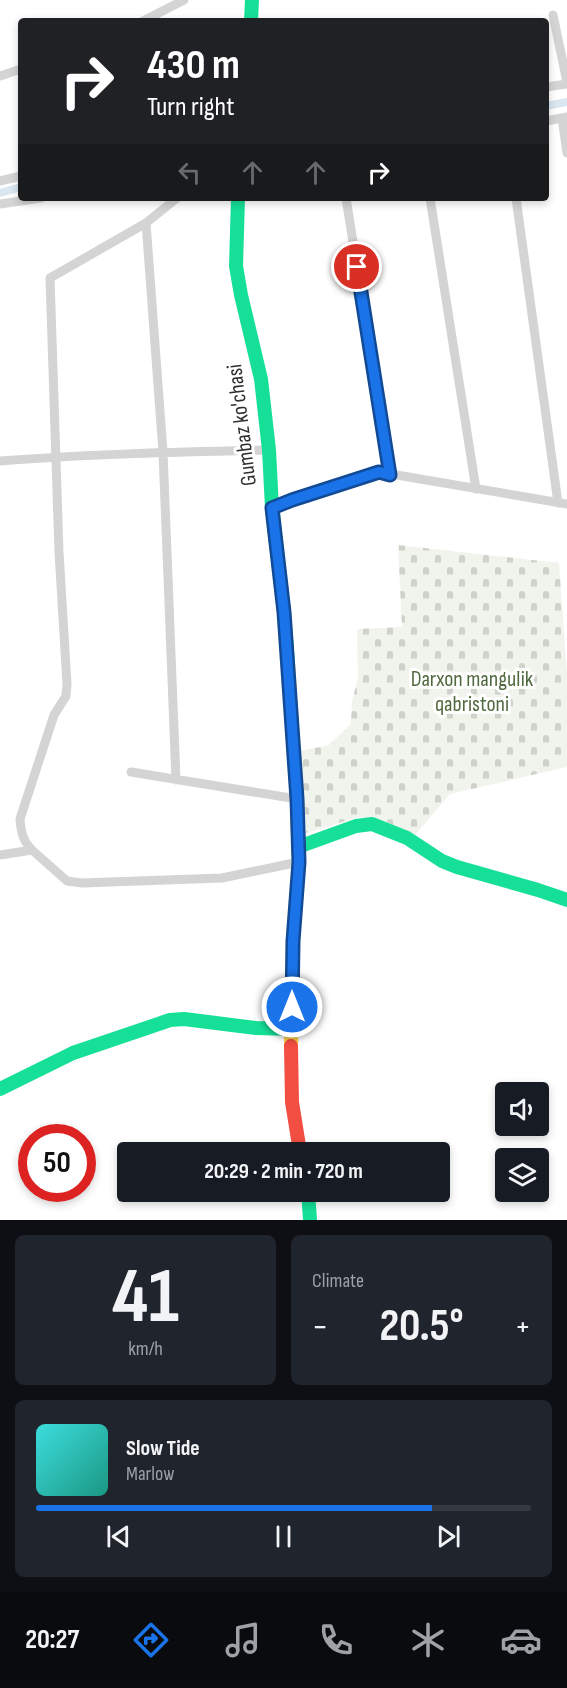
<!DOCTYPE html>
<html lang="en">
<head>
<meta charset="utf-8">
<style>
	body { margin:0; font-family:"Sofia Sans Condensed",sans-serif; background:#20242c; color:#f1f3f6; height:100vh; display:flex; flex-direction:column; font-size:22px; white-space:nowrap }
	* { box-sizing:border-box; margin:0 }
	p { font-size:20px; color:#9ea1a6 }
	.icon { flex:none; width:33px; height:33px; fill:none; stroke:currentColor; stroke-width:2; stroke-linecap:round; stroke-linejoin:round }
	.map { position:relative; height:1220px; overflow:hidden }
	.sheet { display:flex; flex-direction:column; gap:15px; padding:15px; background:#0d0f14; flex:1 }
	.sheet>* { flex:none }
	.hud { position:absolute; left:18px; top:18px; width:531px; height:183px; border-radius:6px; box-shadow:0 3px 9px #0003; background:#202124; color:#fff; overflow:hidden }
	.controls { position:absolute; left:495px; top:1082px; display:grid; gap:12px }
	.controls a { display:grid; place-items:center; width:54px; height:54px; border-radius:6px; background:#171b24; box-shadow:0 3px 9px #0003; font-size:30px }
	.speed { position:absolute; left:18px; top:1124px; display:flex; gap:12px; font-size:30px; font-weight:700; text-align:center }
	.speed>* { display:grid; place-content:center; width:78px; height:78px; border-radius:50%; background:#171b24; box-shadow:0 3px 9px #0003; line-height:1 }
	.speed .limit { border:9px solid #d22; background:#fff; color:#111 }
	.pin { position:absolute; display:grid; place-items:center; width:51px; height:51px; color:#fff; margin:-26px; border:3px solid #fff; border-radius:50%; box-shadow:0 2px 6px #0007 }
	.me { position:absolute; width:66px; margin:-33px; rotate:0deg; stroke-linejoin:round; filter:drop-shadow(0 0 4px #0008) }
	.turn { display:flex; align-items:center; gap:21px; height:126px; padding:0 30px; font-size:27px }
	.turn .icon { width:78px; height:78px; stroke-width:2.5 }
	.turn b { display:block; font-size:42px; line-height:51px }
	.lanes { display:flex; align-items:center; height:57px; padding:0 30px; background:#0003; justify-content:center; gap:30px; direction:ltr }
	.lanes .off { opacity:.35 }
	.big { font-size:45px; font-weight:700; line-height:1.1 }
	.sheet .widget { flex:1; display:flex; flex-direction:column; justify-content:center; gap:9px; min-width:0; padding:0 21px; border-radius:9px; background:#20242c }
	.sheet .dial { align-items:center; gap:0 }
	.dial b { font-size:78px; line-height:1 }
	.song { display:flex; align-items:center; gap:18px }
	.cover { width:72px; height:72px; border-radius:9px; background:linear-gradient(135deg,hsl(180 70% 55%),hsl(170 70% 35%)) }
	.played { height:6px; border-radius:3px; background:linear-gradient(90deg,#1a73e8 80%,#363941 80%) }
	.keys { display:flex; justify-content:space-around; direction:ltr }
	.heat { display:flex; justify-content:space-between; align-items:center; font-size:33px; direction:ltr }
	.sheet .tiles { flex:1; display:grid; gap:15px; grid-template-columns:1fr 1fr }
	.widget:last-child { grid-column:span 2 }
	.trip { position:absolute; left:117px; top:1142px; width:333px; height:60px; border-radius:6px; background:#171b24; box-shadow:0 3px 9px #0003; font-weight:700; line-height:60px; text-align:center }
	.tab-bar { display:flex; height:96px; justify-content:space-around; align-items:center; background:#090b0e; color:#9ea1a6 }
	.tab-bar .icon { width:42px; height:42px }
	.tab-bar .active { color:#1a73e8 }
	.tab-bar b { font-size:27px; color:#f1f3f6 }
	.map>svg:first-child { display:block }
	.cemetery { fill:url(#cemetery-stones) }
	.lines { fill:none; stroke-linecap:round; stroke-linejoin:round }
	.canal { stroke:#dae7f0; stroke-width:8 }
	.street { stroke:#d4d4d4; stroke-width:9 }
	.fast { stroke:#16e098; stroke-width:14 }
	.slow { stroke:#ffcf43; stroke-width:14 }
	.jam { stroke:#f24e42; stroke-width:14 }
	.route-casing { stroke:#114b97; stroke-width:15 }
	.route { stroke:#1a73e8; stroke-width:10 }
	.labels { text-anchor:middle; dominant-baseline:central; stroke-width:6; stroke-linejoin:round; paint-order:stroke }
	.street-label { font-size:22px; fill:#2f2f2f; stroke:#fff }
	.park-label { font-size:22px; fill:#51693e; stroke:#fff }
</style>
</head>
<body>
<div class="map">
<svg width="567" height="1220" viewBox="0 0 567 1220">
	<defs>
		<pattern id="cemetery-stones" width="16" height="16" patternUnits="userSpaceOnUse" patternTransform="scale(1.5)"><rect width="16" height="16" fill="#f1f4ec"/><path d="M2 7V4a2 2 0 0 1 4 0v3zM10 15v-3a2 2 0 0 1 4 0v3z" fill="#cfd2cb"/></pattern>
	</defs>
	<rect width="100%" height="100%" fill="#fff"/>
	<path class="cemetery" d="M398,545L559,563L567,675V767L450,794L415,835L382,820L359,817L306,833L300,751L329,745L351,724L352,701L358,679L357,629L402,627Z"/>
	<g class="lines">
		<path class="canal" d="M546,106L567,102
			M0,193L21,187"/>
		<path class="street" d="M553,15L567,82
			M143,21L184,0
			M0,76L21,69
			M546,87L567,84
			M562,118L567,153
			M546,121L567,117
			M0,181L21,176
			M346,198L390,475
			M430,198L476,489
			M516,198L558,503
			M0,204L41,198
			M146,223L163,452L176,780
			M0,461C89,454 179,452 269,450
			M272,508L292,500L379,472L567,504
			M131,772L297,799
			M32,850L67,881L82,883L222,878L299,862
			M0,855L32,850C23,841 21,832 20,819L54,715L66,696L67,684L59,552L50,278L146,223L177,198"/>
		<path class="fast" d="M251,21L252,0
			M238,198L236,266L241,295L261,379L269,450L272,508L284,612L288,664
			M298,847L356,826L372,824L407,838L442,861L457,867L538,890L567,900
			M0,1089L73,1053L170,1020L184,1019L256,1028L292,1029
			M308,1191L310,1220"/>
		<path class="slow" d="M288,664L297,799L299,862L293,941L291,1046"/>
		<path class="jam" d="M291,1046L292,1102L300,1152"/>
	</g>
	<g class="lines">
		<g class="route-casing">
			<path id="route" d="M292,1007L293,941L299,862L297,799L284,612L272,508L292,500L379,472L390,475L357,267"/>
		</g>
		<use href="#route" class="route"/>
	</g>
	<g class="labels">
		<g class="street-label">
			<text transform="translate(242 425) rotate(-97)">Gumbaz ko'chasi</text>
		</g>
		<g class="park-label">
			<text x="472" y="679">Darxon mangulik<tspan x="472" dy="25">qabristoni</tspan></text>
		</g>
	</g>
</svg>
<div class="controls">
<a><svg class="icon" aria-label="sound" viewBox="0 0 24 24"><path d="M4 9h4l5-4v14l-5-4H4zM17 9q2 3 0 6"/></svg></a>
<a><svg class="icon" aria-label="layers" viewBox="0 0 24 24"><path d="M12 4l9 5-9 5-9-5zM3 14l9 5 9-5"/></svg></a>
</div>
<div class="speed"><div class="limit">50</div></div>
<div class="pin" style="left:357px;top:267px;background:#d93025"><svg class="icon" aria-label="arrive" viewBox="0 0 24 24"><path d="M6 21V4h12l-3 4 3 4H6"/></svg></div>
<svg class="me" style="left:292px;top:1007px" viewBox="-20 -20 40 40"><circle r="17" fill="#1a73e8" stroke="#fff" stroke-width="3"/><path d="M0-11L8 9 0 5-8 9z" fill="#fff"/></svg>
<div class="trip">20:29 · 2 min · 720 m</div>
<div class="hud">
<div class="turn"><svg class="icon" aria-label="right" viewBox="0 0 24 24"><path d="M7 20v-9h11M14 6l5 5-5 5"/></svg><div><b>430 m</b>Turn right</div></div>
<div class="lanes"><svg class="icon off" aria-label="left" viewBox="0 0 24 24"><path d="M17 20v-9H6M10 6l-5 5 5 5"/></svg><svg class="icon off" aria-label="ahead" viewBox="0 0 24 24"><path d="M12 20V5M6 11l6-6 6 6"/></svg><svg class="icon off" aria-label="ahead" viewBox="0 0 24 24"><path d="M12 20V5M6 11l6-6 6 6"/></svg><svg class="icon" aria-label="right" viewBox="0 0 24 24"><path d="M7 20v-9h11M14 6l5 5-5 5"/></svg></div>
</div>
</div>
<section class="sheet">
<div class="tiles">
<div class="widget dial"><b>41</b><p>km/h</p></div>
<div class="widget"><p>Climate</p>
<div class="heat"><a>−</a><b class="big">20.5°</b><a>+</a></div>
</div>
<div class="widget">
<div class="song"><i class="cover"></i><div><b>Slow Tide</b><p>Marlow</p></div></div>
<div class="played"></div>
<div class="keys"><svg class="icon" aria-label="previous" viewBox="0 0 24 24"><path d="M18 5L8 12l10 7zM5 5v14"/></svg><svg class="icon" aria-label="pause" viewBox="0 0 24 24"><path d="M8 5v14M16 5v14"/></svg><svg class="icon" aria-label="next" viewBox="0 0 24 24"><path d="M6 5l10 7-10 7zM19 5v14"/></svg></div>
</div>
</div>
</section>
<nav class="tab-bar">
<b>20:27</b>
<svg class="icon active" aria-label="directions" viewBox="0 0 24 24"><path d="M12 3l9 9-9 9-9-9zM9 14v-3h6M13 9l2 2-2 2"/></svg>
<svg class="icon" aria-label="music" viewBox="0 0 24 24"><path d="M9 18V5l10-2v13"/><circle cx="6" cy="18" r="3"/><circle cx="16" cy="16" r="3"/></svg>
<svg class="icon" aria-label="phone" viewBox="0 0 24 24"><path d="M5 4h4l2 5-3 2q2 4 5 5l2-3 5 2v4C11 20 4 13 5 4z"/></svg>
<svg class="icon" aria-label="climate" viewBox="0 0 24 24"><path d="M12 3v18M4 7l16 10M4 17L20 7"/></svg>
<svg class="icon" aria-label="car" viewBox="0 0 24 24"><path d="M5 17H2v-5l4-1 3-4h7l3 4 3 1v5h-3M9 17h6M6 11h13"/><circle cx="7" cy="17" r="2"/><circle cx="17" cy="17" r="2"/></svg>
</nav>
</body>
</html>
